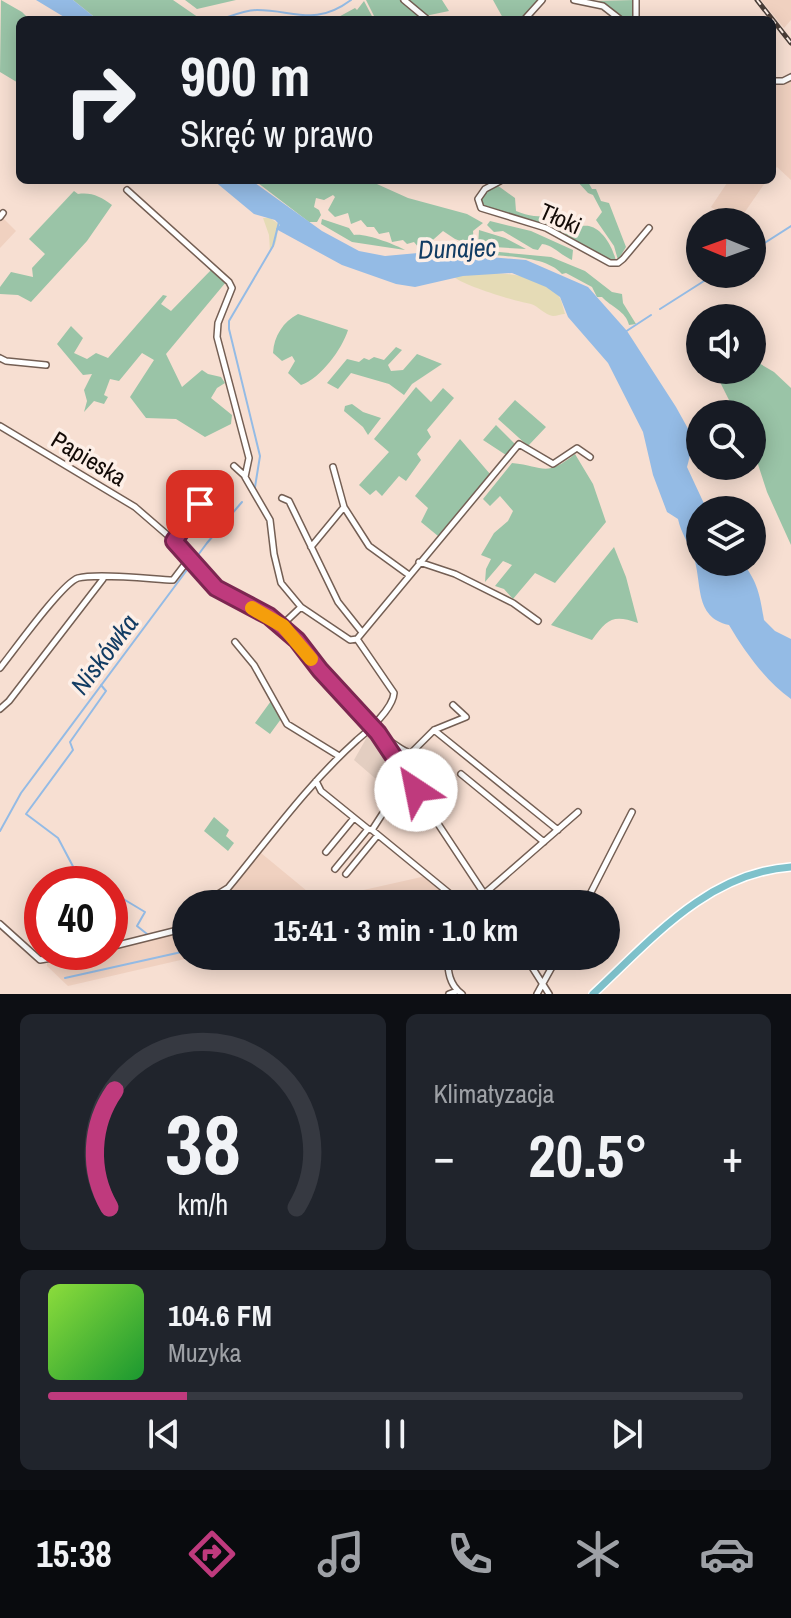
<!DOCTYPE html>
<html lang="pl">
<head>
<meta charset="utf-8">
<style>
	body { margin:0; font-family:"Archivo Narrow",sans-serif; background:#20242c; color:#f1f3f6; height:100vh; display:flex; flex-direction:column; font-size:30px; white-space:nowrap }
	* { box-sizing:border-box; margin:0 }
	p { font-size:26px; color:#9ea1a6 }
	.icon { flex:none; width:44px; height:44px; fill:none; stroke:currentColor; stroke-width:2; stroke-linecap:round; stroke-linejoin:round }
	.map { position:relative; height:994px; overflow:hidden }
	.side { display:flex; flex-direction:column; gap:20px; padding:20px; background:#0d0f14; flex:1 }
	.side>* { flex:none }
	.banner { position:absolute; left:16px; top:16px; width:760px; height:168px; border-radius:12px; box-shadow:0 4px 20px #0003; background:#171b24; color:#f1f3f6; overflow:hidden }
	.needle { width:52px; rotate:271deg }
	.tools { position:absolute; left:686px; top:208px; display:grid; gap:16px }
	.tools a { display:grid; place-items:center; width:80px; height:80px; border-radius:50%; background:#171b24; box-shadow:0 4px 20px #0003; font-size:40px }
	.speed { position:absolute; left:24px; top:866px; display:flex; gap:16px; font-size:40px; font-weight:700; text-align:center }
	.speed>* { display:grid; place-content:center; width:104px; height:104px; border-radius:50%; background:#171b24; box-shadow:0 4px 20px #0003; line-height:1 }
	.speed .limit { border:12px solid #d22; background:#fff; color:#111 }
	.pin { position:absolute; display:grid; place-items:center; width:68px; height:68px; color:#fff; margin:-34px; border-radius:16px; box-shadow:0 4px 12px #0006 }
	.me { position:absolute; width:88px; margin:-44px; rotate:326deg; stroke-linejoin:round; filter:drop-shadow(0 0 6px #0008) }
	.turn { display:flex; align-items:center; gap:28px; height:168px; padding:0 32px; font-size:36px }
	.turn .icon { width:104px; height:104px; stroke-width:2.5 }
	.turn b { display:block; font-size:56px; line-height:68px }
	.big { font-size:60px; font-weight:700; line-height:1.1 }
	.side .card { flex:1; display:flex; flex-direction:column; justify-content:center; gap:12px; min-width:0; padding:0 28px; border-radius:12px; background:#20242c }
	.side .dial { align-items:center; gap:0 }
	.dial svg { height:208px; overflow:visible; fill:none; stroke:#363941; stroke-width:7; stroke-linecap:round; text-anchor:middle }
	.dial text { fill:#f1f3f6; stroke:none }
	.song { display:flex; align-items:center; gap:24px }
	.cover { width:96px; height:96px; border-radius:12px; background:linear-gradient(135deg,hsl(90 70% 55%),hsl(130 70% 35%)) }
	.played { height:8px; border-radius:4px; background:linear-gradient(90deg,#bf3a7d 20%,#363941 20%) }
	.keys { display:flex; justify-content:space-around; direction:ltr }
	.heat { display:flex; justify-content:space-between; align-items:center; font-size:44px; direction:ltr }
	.side .tiles { flex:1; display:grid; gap:20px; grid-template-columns:1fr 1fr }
	.card:last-child { grid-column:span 2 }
	.trip { position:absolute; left:172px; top:890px; width:448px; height:80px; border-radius:40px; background:#171b24; box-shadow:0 4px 20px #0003; font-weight:700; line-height:80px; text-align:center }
	.tab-bar { display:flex; height:128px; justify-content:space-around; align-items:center; background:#090b0e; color:#9ea1a6 }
	.tab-bar .icon { width:56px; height:56px }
	.tab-bar .active { color:#bf3a7d }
	.tab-bar b { font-size:36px; color:#f1f3f6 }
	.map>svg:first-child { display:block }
	.built { fill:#f0d1c0 }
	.education { fill:#e3cec1 }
	.green { fill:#9ac4a7 }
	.sand { fill:#e5dbb6 }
	.water { fill:#94bbe5 }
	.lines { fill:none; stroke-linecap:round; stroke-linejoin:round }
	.stream { stroke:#94bbe5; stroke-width:2 }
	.minor-casing { stroke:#745f54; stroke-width:8 }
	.major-casing { stroke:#fff; stroke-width:10 }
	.minor { stroke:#fff; stroke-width:5 }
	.major { stroke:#7ec1cb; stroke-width:7 }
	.rail-casing { stroke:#493d37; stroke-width:5 }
	.rail { stroke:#fdefe7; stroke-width:2; stroke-dasharray:6; stroke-linecap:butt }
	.route-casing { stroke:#7c2651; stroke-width:20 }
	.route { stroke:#bf3a7d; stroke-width:14 }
	.slow { stroke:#f59e0b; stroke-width:14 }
	.labels { text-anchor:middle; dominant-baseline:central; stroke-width:7; stroke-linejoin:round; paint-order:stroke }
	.street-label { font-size:24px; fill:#130b07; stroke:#fdefe7 }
	.water-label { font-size:26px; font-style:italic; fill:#123c63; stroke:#fdefe7 }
</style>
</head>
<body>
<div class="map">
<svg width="791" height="994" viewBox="0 0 791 994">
	<rect width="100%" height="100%" fill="#f7dfd2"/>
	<path class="built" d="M761,0H791V20L784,28Z
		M780,79L791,81V180L777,167L772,173V90Z
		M729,180H767L738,222H732L711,207Z
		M3,218L16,231L0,248V221Z
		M262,849L261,853L307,891L310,902L426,876L450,895L449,899L428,904H211Z
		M186,930V956H198L68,986L47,966V963L95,952H110V949Z"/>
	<path class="education" d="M371,730L391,757L376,779L354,760Z"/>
	<path class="green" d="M1,0L22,12L30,20H20V84L0,72Z
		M73,0H173L202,20H98Z
		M185,0H236L197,9Z
		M366,0H401L425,20H376Z
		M407,0H442L449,11L425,16Z
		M493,0H541L524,20H504Z
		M635,0L633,20C618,20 606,5 591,1Z
		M364,1L374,20H333L355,8L357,10Z
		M254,180H368L408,198L467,214L483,223L473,231L474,246L455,239L443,231L425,247L419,248L414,242L407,244L403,240L392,242L389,232L379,234L374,227H367L361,220L351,224L348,213L335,217L328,210L335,197L333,195L324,200L316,198L314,207L319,210L321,215L317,222H309Z
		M576,180H587L592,189H596L601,201L609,203L626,247L618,260L614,246L596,220L602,212L593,195L588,193Z
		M497,185L515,198L516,211C535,219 550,216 569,217L576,226C580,227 584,225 589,226C603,229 613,248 616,261L606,259L560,233L482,208L480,200L485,191Z
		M74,191L78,194C92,192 101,197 112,205L87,241L31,302L18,295L0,294V287L11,272L33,277L32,268L45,254L29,239Z
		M322,219L349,228L354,235C366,233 396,245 405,250L352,242L321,224Z
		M490,221L531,231L573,250L572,260C562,256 553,245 542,244L538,250L533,249L503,231L494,232L487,225Z
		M479,230L505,238L526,249L478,246Z
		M477,250L551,257L585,271L612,292L622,294L623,303L636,324L629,325C626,311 611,307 602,297H597L592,287L566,273L562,274C544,253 496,258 472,252Z
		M211,270L226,282L166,354L182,387L202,370L208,374L221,377L225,383L217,388L211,398L232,415L231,424L205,437L176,419L146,418L130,397L154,360L142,353L119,381L110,379L104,395L108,397L104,404L94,401L84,412L87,401L84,390L92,374L83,375L57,344L71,326L83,338L74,353L87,359L96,353L108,358L163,295L167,296L161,304L171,311Z
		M298,314L348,330C342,349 321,378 301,385L288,373L295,361L292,356L282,361L273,353C274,336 283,322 298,314Z
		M396,347L402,350L388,365L391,371L403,370L417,354L442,364L412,384L404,395L389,384L351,373L338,389L327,383L347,359L359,362L364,358L369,360L374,357L384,360Z
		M752,359L774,372L791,388V545L767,492L752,446V414H736L714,370H752Z
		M416,387L431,402L443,388L454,398L427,430L431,437L417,454L421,460L406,481L399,476L382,496L376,490L370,495L359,485L389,452L374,439Z
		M515,400L546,427L528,446L498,419Z
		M352,404L363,412L381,418L368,435L363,427L344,411L345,406Z
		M496,425L515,444L506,455L483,440Z
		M460,439L490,474L438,536L421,522L428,508L415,496Z
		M575,454L593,484L606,522L555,583L535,573L513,599L504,589L495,586L512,565L503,561L485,582L486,569L491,559L481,555L494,533L508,521L513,511L500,496L490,506L483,499L512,463C544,466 545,478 575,454Z
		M614,547L626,577L638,623C613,614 607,619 592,640L551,625Z
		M271,701L281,719L270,734L255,723Z
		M214,817L229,830L226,836L234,843L228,851L204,831Z"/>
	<path class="sand" d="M263,218H270L280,225C275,232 280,242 270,251L269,235Z
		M483,273C509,273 539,275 558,295C562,300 563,308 565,314C561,314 557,316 553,316C545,315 538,306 531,304C515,301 467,287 454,277Z"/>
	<path class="water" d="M36,0H73L98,20H69Z
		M213,180H251L322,231L359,251L385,256L429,252L526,260L588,287L627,331L676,407L691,434L693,444L687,467L707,510H700V562H742C758,582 760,596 764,620L775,631L791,639V699C765,680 745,652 729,625C693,617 703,582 693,555C688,542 681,533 678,519L667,512L653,475L643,432L608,363L568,317L560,297L546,287L512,273L463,276L415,287L396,284L342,265L276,229L280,225L275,220L254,214Z"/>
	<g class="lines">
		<path class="stream" d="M219,20C231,16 245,10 257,10C294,10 315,27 351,0
			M752,251L791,226
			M660,309L715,274
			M625,332L651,315
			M255,487L260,456L229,329V321L273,246L279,222
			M0,831L21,793L207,543L242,502
			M99,884L77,874L58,838L26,814L73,750L70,742L106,691L101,685
			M110,891L145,912L137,926L147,934
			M396,904L428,897
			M65,978L186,951"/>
		<g class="minor-casing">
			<path id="minor" d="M404,0L428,20
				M574,0L603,6L621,20
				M524,20L542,0
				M636,20V0
				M772,81H783L791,77
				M502,180L485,189L478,199L481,208L546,228L610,263H618L623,259L649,228
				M127,190L229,282L232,288L218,323L217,337L249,458L245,477L270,520L274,554L281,583L301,607L350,640L357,639
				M0,217L3,213
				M0,358L6,361L46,365
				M0,426L135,507L172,539L216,588L269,616L297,640L320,670L378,733L491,904
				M234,466L245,476
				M282,498L289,501L338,602L361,631
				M344,507L369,546L409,575
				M174,541L210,490
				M311,547L344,507L333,467
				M419,562L455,574L513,603L538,621
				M282,625L301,607
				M235,642L254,665L287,724L339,756
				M0,668C13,652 62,583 78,578C97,573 151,579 173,580L189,559
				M0,709L9,701L103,579
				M434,730L558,830
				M383,739C393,740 400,751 411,753L434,730L466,717L453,705
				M461,774L544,842
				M316,781L321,791L368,829L372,830L449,893L458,904
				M372,830L407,776
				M326,852L354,818
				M335,869L368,829
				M346,874L377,836
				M484,894L578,812
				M210,904L215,896L228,888C270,837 308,784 357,740C369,730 393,708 394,693L357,639L519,444L553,464L577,448L590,457
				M585,904L632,812
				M110,907L112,904
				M0,924L40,960L87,952
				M110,947L186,928
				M447,956C448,971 449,985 462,994
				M525,956L549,994
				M449,994L457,991
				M537,994L558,956"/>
		</g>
		<g class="major-casing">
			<path id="major" d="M593,994C651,940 707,873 791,867"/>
		</g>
		<use href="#minor" class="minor"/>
		<use href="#major" class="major"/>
		<g class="rail-casing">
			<path id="rail" d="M757,0L791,43"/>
		</g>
		<use href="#rail" class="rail"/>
	</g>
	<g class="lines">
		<g class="route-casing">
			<path id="route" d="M200,504L174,541L216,588L269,616L297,640L320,670L378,733L416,790"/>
		</g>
		<use href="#route" class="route"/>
		<path class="slow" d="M252,608L283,626L311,659"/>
	</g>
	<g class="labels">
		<g class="street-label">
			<text transform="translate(561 218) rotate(24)">Tłoki</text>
			<text transform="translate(89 458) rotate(31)">Papieska</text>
		</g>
		<g class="water-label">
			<text transform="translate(457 248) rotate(-2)">Dunajec</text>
			<text transform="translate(104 654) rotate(-53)">Niskówka</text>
		</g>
	</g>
</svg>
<div class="tools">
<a><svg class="needle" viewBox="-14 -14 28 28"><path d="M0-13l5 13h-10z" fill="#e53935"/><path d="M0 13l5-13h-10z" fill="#9ea1a6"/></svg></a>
<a><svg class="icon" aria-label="sound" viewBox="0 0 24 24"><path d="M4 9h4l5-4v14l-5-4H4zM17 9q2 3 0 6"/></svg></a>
<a><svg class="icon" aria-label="search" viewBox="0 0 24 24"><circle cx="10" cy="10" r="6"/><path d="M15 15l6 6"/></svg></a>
<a><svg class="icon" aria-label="layers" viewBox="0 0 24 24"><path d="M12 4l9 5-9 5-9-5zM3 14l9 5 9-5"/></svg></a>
</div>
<div class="speed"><div class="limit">40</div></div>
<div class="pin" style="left:200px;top:504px;background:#d93025"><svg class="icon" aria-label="arrive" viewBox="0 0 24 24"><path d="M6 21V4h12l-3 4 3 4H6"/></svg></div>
<svg class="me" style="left:416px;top:790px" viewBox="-20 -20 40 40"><circle r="19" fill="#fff"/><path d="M0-13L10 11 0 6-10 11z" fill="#bf3a7d"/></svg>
<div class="trip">15:41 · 3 min · 1.0 km</div>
<div class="banner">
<div class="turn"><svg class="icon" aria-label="right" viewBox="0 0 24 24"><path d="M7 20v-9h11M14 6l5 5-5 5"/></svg><div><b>900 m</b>Skręć w prawo</div></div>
</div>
</div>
<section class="side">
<div class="tiles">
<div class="card dial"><svg viewBox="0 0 100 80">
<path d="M14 69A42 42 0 1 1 86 69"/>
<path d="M14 69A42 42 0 0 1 16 24" stroke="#bf3a7d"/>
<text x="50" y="56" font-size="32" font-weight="700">38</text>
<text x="50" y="72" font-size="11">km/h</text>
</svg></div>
<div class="card"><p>Klimatyzacja</p>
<div class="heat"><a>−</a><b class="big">20.5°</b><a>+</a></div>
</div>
<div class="card">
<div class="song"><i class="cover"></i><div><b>104.6 FM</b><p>Muzyka</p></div></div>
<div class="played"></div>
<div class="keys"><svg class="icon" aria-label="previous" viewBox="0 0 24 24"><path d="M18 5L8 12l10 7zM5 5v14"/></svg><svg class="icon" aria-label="pause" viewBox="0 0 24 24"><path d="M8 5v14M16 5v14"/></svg><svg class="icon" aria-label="next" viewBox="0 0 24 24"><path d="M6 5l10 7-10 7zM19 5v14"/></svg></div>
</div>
</div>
</section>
<nav class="tab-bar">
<b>15:38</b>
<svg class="icon active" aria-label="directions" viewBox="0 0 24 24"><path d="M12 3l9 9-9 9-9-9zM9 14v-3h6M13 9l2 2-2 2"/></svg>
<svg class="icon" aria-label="music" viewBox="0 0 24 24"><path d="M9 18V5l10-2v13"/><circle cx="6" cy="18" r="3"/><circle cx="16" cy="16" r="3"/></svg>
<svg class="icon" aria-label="phone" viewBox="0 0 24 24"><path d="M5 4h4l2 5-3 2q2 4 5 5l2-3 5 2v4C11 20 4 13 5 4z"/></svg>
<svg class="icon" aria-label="climate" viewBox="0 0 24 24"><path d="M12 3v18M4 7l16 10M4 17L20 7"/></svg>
<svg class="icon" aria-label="car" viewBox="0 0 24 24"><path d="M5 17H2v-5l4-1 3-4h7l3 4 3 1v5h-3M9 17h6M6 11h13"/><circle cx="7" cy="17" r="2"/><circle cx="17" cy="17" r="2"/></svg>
</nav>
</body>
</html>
